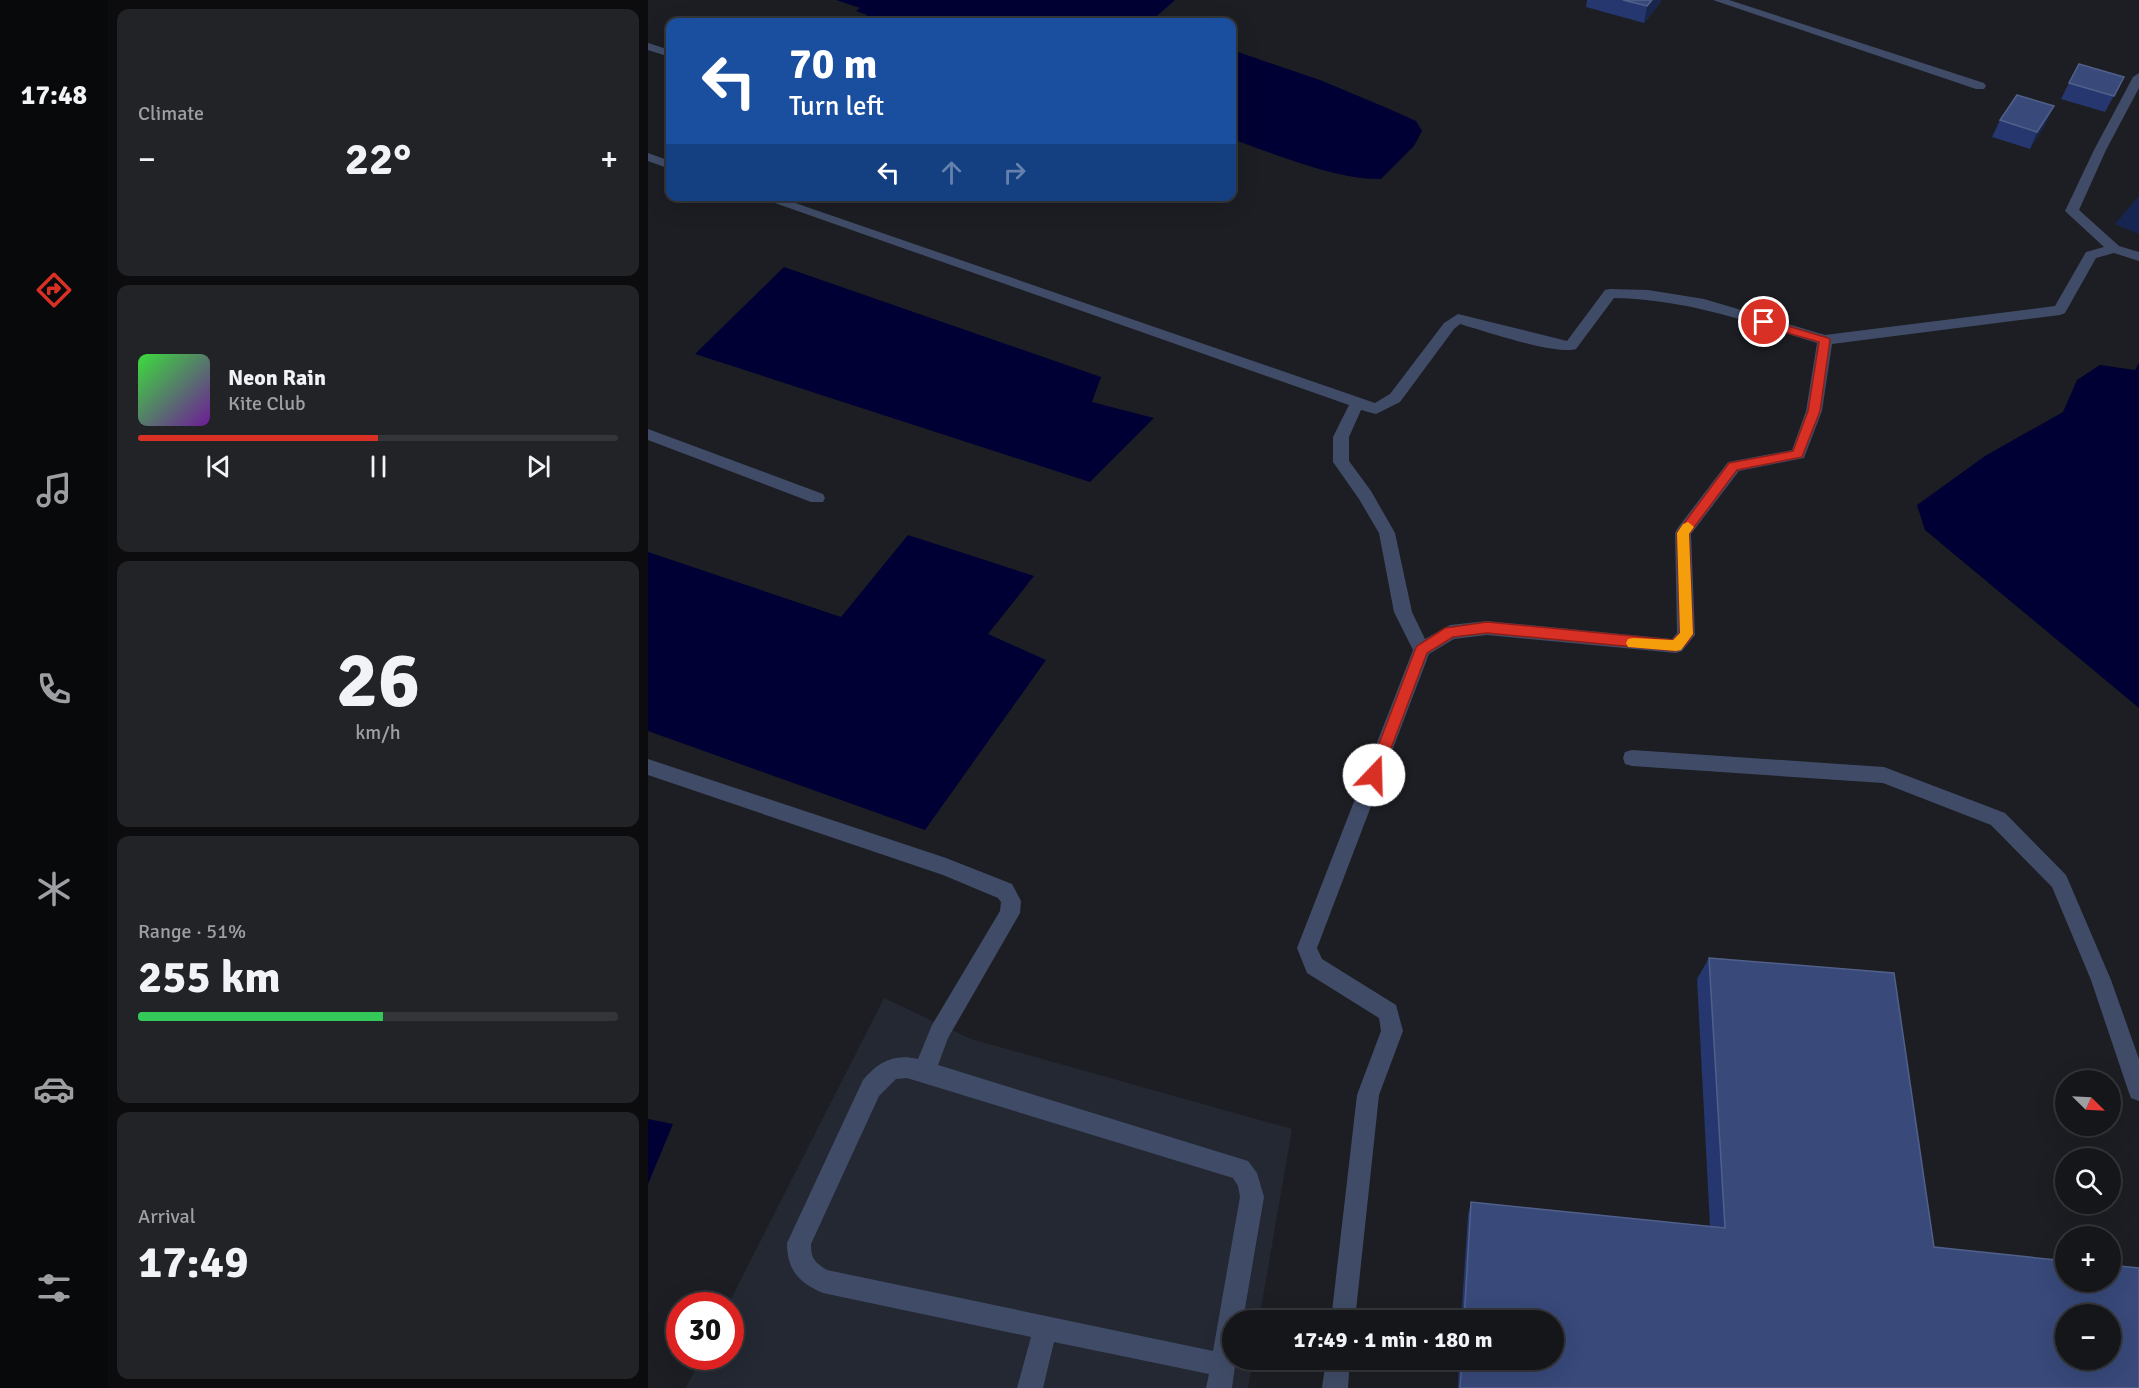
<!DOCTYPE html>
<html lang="en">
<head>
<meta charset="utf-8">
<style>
	body { margin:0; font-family:Signika,sans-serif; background:#222327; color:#f1f3f6; height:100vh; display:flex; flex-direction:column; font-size:22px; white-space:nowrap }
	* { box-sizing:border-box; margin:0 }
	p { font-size:20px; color:#9d9fa2 }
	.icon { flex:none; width:33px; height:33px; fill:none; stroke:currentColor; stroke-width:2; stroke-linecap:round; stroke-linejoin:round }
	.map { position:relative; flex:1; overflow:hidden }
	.panel { display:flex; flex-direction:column; gap:9px; padding:9px; background:#0c0c0e; width:540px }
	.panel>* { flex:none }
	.hud { position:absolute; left:18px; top:18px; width:570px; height:183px; border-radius:12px; box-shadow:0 6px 24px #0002,0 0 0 2px #343539; background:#1a4fa0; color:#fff; overflow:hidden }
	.needle { width:39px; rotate:114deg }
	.tools { position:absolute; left:1407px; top:1070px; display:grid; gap:12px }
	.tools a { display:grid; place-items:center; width:66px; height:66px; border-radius:50%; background:#15161a; box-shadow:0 6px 24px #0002,0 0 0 2px #343539; font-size:30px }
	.speed { position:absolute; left:18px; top:1292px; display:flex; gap:12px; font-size:30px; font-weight:700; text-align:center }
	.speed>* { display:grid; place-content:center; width:78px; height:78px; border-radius:50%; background:#15161a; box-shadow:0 6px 24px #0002,0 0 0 2px #343539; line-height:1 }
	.speed .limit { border:9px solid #d22; background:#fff; color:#111 }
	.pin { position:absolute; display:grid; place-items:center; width:51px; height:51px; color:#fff; margin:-26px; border:3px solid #fff; border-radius:50%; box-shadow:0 2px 6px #0007 }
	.me { position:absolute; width:66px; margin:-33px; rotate:21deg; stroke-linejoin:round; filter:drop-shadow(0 0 4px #0008) }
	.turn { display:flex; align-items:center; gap:21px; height:126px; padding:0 24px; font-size:27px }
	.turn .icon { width:78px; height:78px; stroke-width:2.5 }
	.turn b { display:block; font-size:42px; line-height:51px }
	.lanes { display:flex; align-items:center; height:57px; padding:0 24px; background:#0003; justify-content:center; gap:30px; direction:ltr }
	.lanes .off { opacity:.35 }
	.big { font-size:45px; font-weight:700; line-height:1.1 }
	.panel .card { flex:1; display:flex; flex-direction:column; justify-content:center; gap:9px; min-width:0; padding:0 21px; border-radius:12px; background:#222327 }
	.panel .dial { align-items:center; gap:0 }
	.dial b { font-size:78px; line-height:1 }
	.song { display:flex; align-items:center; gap:18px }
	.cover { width:72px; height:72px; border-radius:9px; background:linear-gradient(135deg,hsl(120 70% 55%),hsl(280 70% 35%)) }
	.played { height:6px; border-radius:3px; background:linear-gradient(90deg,#d93025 50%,#343539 50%) }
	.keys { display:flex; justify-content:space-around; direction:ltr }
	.heat { display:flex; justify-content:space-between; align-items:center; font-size:33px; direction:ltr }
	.charge { height:9px; border-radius:4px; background:linear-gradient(90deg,#34c759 51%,#343539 0) }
	.trip { position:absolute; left:574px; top:1310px; width:342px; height:60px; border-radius:30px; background:#15161a; box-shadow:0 6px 24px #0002,0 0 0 2px #343539; font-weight:700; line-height:60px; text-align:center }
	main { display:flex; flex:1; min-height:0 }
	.dock { display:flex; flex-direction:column; width:108px; justify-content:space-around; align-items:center; background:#08090a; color:#9d9fa2 }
	.dock .icon { width:42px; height:42px }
	.dock .on { color:#d93025 }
	.dock b { font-size:27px; color:#f1f3f6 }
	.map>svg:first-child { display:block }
	.built { fill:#232832 }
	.green { fill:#152550 }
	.water { fill:#010034 }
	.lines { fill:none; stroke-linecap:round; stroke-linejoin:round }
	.lane { fill:#404c67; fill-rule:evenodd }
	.street { fill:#404c67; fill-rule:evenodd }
	.wall { fill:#25376e }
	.shaded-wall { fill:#19264b }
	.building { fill:#38497a; stroke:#51608a; stroke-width:1.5; fill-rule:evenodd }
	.route { fill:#d93025; stroke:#8d1f18; stroke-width:1.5 }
	.slow { fill:#f59e0b }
</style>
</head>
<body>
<main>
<nav class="dock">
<b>17:48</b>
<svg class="icon on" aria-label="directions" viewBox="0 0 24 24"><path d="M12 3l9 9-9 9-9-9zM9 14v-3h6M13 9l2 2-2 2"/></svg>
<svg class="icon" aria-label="music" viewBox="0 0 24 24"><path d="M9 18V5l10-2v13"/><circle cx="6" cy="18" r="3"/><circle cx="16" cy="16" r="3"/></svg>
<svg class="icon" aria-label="phone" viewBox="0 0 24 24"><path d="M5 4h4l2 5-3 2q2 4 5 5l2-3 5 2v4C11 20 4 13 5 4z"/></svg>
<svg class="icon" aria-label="climate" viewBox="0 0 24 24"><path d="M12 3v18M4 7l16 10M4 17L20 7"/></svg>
<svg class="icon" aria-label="car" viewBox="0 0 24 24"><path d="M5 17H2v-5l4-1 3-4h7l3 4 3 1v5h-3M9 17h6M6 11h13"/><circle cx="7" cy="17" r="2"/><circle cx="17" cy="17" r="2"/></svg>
<svg class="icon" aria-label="filters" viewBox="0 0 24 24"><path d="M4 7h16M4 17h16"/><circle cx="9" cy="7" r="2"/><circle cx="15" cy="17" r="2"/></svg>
</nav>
<section class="panel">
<div class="card"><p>Climate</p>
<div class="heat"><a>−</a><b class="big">22°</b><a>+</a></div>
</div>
<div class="card">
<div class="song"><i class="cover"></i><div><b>Neon Rain</b><p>Kite Club</p></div></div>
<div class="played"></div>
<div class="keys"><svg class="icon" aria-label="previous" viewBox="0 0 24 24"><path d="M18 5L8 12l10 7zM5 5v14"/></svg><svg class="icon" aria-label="pause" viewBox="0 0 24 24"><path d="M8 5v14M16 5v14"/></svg><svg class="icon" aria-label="next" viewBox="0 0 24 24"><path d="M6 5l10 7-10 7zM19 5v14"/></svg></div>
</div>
<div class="card dial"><b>26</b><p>km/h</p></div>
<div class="card"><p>Range · 51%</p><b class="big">255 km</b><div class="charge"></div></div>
<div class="card"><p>Arrival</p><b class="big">17:49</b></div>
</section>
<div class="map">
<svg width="1491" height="1388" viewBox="0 0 1491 1388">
	<rect width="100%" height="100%" fill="#1c1e23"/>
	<path class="built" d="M236,998L323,1039L644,1129L611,1320H585V1359H605L600,1388H38L54,1356H82V1305H80Z"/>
	<path class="green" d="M1491,196V234L1467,224Z"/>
	<path class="water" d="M188,0H527L502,22H377L357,16L347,22L221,21L219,22L213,21L219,15L208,11L212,8Z
		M584,50L672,80L739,108L768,121L774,131L766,146L733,179C688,180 627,154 584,139Z
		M136,267L453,377L444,402L506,418L442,482L47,354Z
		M1491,363V708L1277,530L1269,505L1337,456L1415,412L1429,380L1452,365L1487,370Z
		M260,535L386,576L340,634L398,660L277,830L0,731V552L193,617Z
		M0,1119L25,1124L0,1184Z"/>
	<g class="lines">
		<path class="lane" d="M984,750L1236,767L1357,813L1418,875L1463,980L1491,1059V1101L1483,1098L1480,1090L1443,980L1404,887L1343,825L1235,783L984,766L977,764L975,758L977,752Z
			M0,759L298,858L364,884L373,901L372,913L300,1038L290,1065L600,1161L609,1173L616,1197L595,1320H585V1359H588L584,1388H558L561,1374L406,1342L395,1388H369L383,1337L175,1293C151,1283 139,1270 139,1243L215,1080C230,1062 246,1053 270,1059L284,1025L352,911L353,902L350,898L295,875L0,775ZM259,1078L585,1178L590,1186L592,1197L565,1351L179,1270C166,1262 163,1258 163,1244L231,1096L248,1079Z"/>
		<path class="street" d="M1065,0H1081L1336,83L1338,86L1336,89H1328Z
			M0,43L22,50V57L0,50Z
			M1491,73V88L1458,150L1431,210L1471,246L1491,252V261L1466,253L1448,258L1417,313L1412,315L1184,344L1174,411L1156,458L1091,471L1043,534L1047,635L1034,651L1028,653L839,635L806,639L781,654L669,948L674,959L748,1005L755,1031L731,1095L707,1320H683L709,1095L733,1031L731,1018L659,973L649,948L765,650L746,612L731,533L711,499L685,462V437L701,405L107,196H127L727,403L742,394L796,323L810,314L919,341L957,290L962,289L1000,290L1056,299L1177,335L1407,306L1438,252L1456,247L1417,211L1446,150L1485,77ZM966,298C1037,299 1102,322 1169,343L1158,411L1144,450L1080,462L1029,529L1027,533L1029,633L1024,639L839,621L802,625L777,639L764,612L747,533L723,491L701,461V437L713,410L728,414L752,402L806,329L812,324C836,331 907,355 928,349Z
			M0,153L22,161V169L0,161Z
			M0,429L175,494L177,498L175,502H163L0,440Z
			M678,1359H702L700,1388H674Z"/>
	</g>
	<path class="wall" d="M939,0H1013L1012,3L996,23L938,7Z
		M1476,77L1457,112L1413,99L1421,83Z
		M1352,120L1398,123L1382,149L1344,137Z
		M1061,958L1286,1247L1491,1388H810L811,1359H906V1320H813L820,1215L823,1202L1062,1226L1049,979Z"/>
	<path class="shaded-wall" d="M1004,0H1013L1012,3L996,23L999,6Z
		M1406,106L1398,123L1382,149L1389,132Z"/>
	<path class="building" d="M975,0H1004L999,6Z
		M1431,64L1476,77L1466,96L1421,83Z
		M1369,95L1406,106L1389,132L1352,120Z
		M1061,958L1246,973L1286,1247L1418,1261V1281H1462V1265L1491,1268V1388H812L814,1359H906V1320H816L823,1202L1077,1228ZM1418,1314H1462V1359H1418Z"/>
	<path class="route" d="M1116,319L1180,338L1182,340L1172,411L1154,457L1089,470L1041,534L1045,634C1041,641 1035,649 1028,651L839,633L805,637L779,653L733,775L731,779L726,781L721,779L719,775L767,650L769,646L797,628L839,622L1025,640L1032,633L1029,533L1031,530L1081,463L1145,451L1160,411L1171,342L1112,325L1111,322Z"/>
	<path class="slow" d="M1040,522L1046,527L1041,534L1045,634L1033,650L1028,651L980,647L978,643L980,639L985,638L1025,640L1032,633L1029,533L1035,524Z"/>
</svg>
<div class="tools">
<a><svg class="needle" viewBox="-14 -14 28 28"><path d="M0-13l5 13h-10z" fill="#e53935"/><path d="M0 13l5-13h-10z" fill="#9d9fa2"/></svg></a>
<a><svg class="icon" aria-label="search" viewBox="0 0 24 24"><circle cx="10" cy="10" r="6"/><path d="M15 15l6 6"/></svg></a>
<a>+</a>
<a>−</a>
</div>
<div class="speed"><div class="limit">30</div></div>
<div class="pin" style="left:1116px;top:322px;background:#d93025"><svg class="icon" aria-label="arrive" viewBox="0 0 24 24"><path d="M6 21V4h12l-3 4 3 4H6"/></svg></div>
<svg class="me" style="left:726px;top:775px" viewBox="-20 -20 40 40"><circle r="19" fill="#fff"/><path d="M0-13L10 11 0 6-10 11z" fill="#d93025"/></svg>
<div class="trip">17:49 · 1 min · 180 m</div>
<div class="hud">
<div class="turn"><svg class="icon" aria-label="left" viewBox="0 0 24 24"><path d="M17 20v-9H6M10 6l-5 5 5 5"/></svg><div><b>70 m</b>Turn left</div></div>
<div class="lanes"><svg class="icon" aria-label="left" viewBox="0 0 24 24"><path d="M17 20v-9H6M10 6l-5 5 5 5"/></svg><svg class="icon off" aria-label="ahead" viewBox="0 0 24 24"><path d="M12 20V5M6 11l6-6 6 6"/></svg><svg class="icon off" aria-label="right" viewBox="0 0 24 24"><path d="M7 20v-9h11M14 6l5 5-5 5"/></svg></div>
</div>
</div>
</main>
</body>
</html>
